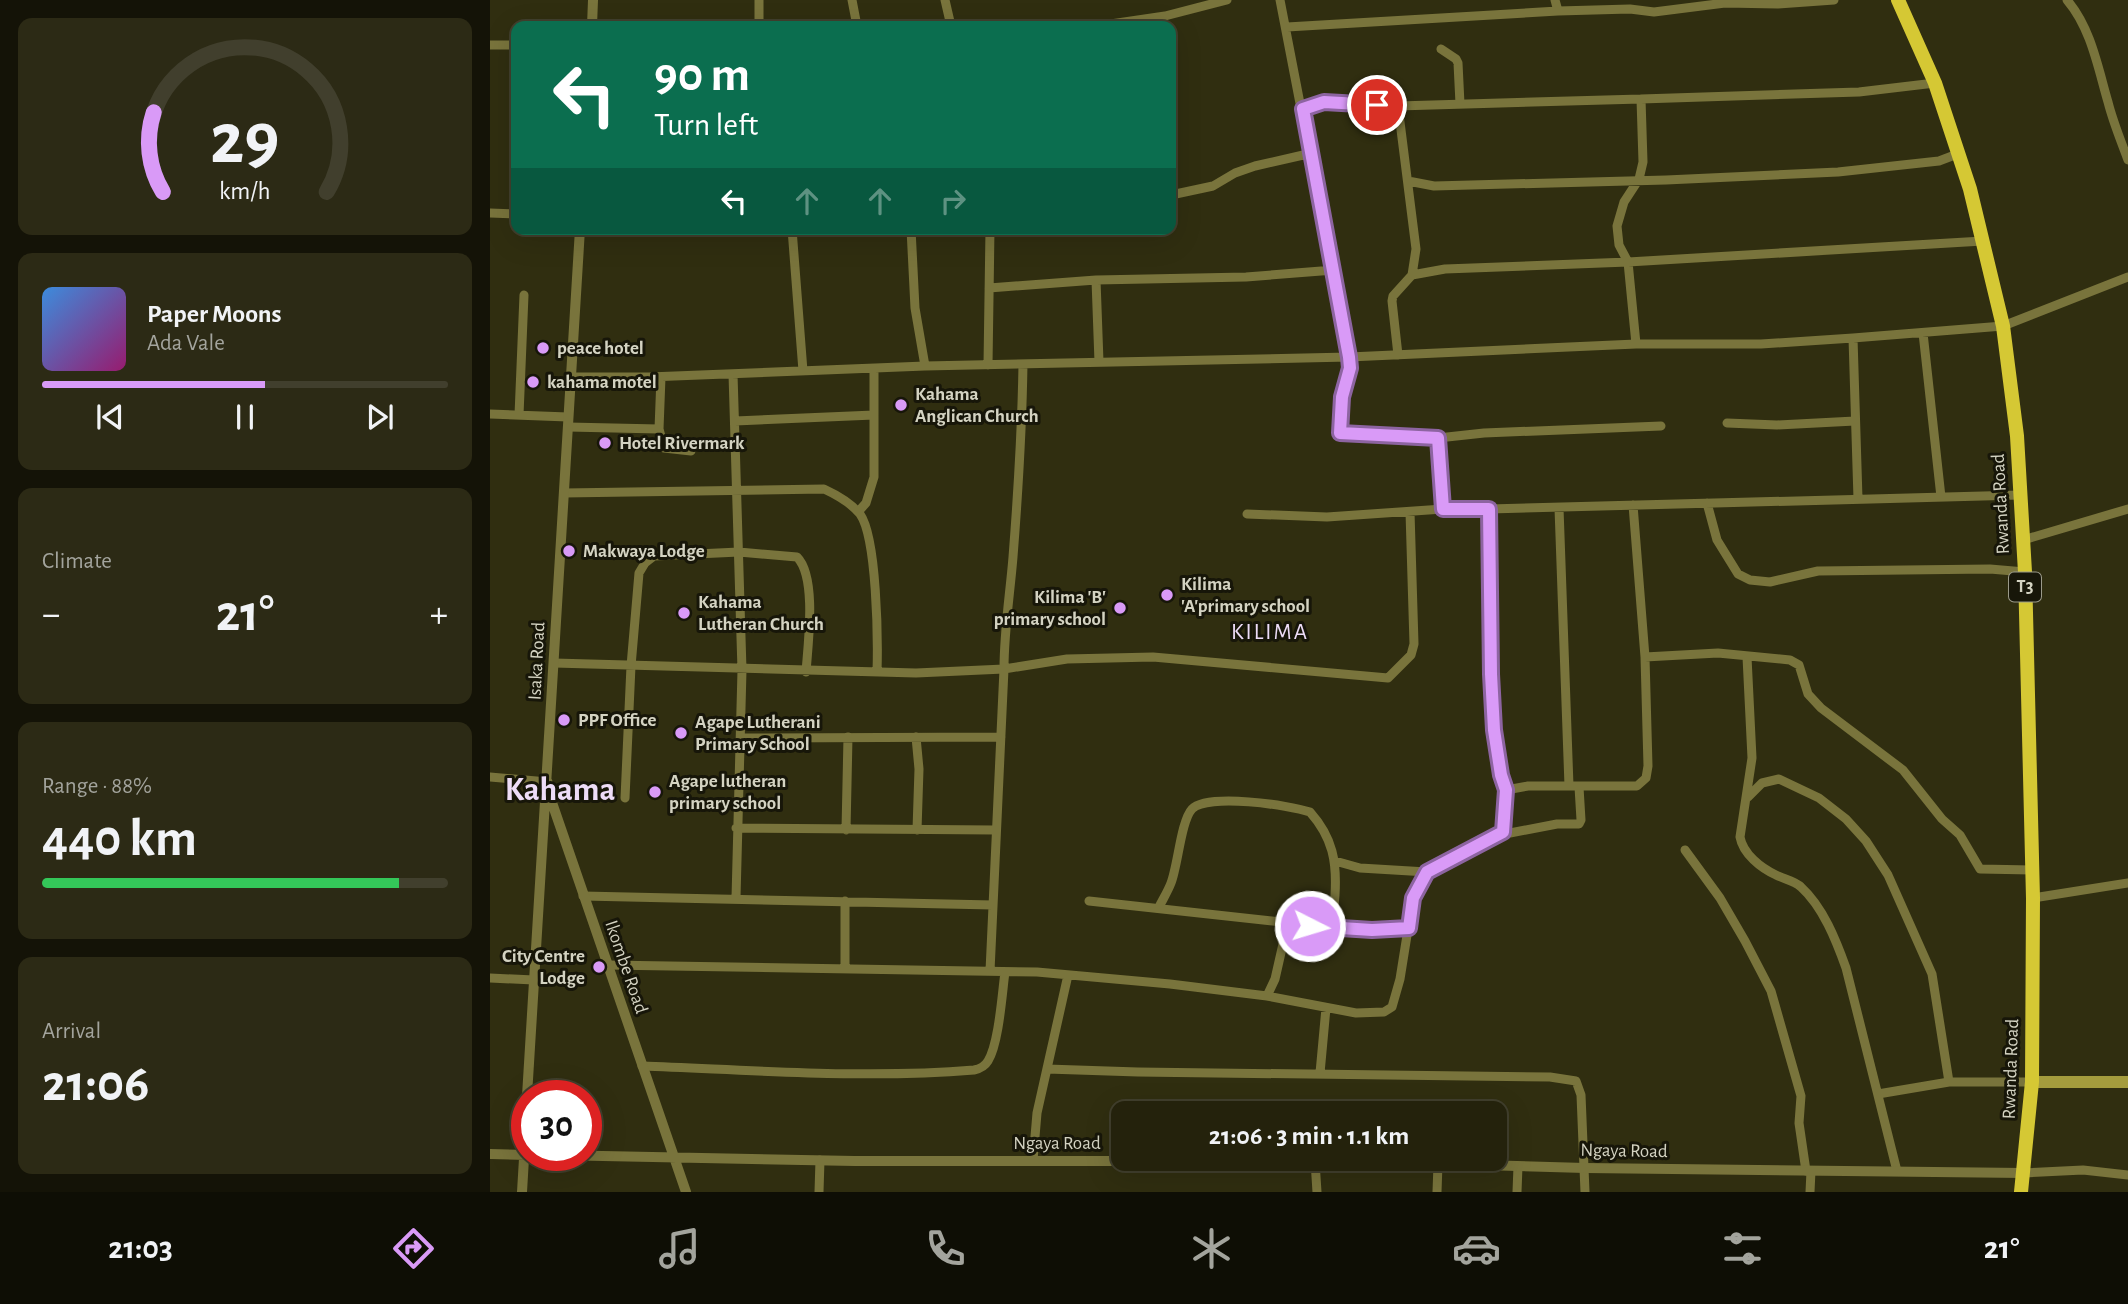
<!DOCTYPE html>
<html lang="en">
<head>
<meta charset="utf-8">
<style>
	body { margin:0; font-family:"Alegreya Sans",sans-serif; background:#2c2a15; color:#f1f3f6; height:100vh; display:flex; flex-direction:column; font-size:26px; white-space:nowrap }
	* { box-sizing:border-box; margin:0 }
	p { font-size:23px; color:#a3a49d }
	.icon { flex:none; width:38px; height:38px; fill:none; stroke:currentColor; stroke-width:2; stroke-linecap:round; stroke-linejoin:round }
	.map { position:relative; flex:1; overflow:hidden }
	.side { display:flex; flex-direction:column; gap:18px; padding:18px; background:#141307; width:490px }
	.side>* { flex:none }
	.banner { position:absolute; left:21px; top:21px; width:665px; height:214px; border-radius:14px; box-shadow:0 7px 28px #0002,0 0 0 2px #413f2d; background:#0b6e4f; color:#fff; overflow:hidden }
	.speed { position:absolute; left:21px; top:1080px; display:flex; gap:14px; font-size:35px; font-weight:700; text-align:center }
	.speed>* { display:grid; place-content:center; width:91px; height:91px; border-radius:50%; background:#24220c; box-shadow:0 7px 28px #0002,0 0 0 2px #413f2d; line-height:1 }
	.speed .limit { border:10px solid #d22; background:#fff; color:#111 }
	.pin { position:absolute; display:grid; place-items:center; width:60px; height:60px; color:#fff; margin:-30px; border:4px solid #fff; border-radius:50%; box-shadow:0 2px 7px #0007 }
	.me { position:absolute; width:77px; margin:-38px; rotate:95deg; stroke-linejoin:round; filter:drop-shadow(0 0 5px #0008) }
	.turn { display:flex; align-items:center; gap:24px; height:147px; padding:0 28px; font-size:32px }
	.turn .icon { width:91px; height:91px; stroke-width:2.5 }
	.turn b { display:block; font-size:49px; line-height:60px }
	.lanes { display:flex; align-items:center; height:66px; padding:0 28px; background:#0003; justify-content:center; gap:35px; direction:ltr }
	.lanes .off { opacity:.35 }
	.big { font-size:52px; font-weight:700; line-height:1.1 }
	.side .card { flex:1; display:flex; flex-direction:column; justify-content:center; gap:10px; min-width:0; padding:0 24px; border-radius:14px; background:#2c2a15 }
	.side .dial { align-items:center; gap:0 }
	.dial svg { height:182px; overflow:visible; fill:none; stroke:#413f2d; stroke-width:7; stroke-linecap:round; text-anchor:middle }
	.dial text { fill:#f1f3f6; stroke:none }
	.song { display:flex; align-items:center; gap:21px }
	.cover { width:84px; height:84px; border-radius:10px; background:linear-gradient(135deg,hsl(210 70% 55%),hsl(320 70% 35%)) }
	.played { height:7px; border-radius:4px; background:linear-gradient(90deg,#d99af7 55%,#413f2d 55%) }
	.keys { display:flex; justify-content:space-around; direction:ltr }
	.heat { display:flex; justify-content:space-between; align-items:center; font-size:38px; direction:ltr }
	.charge { height:10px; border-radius:5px; background:linear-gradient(90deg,#34c759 88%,#413f2d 0) }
	.trip { position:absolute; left:621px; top:1101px; width:396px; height:70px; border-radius:14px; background:#24220c; box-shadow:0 7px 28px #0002,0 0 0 2px #413f2d; font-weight:700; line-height:70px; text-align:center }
	.dock { display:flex; height:112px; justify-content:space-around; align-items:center; background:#0e0e05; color:#a3a49d }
	.dock .icon { width:49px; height:49px }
	.dock .selected { color:#d99af7 }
	.dock b { font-size:32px; color:#f1f3f6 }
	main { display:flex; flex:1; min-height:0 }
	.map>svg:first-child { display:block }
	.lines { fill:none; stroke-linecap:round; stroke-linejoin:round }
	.minor { stroke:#79743c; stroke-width:9 }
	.tertiary { stroke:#79743c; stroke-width:10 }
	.secondary { stroke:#a49c3d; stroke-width:12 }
	.trunk { stroke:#d5c834; stroke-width:14 }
	.route-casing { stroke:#8d64a1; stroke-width:18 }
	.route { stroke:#d99af7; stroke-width:12 }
	.poi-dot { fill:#d99af7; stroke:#171609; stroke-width:2.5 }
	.labels { text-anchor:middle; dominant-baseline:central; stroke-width:6; stroke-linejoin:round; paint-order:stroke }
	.shield { fill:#171609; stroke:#9b9a8a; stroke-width:2 }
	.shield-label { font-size:18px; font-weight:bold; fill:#d4d3c2 }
	.poi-label { font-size:19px; font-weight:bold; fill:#d4d3c2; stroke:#171609; text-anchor:start }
	.street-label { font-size:19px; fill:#d4d3c2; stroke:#171609 }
	.quarter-label { font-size:23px; letter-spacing:2px; fill:#eddcf7; stroke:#171609 }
	.town-label { font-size:33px; font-weight:bold; fill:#eddcf7; stroke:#171609 }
</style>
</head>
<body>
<main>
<section class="side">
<div class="card dial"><svg viewBox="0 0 100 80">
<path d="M14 69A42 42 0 1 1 86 69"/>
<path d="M14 69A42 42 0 0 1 10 34" stroke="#d99af7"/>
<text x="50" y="56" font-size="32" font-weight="700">29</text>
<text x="50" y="72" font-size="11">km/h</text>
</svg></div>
<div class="card">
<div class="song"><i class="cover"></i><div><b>Paper Moons</b><p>Ada Vale</p></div></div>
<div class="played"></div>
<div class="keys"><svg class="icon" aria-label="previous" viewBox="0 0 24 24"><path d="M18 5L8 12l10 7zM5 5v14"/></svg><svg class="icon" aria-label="pause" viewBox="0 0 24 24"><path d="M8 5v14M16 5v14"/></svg><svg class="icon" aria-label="next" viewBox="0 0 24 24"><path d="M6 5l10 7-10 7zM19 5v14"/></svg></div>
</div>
<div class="card"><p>Climate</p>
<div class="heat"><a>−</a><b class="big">21°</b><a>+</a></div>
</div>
<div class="card"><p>Range · 88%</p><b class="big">440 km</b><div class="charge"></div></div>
<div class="card"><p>Arrival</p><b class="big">21:06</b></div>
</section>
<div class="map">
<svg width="1638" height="1192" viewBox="0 0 1638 1192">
	<rect width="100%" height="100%" fill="#302e10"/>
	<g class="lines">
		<path class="minor" d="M269,0V26
			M362,0L367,26
			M455,0L461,26
			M790,0L859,357L860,368L852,397L850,433L948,438L953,509H999L1001,674L1004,730L1011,775L1016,790L1013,833
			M1065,0L1068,11
			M1577,0C1601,28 1608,68 1618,102C1623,122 1631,141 1638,160
			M607,26L675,16L737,0
			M797,27L1068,11L1140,9L1164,12L1235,3L1288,4L1344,0
			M0,45H26
			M951,49L966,59L968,63L970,104
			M813,109L834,102L908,106L1151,99L1369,92L1445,83
			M918,181L944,186L1176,180L1348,172L1449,161L1470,153
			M681,195L723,186L745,173L765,166L822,153
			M0,213L26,214
			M302,229L313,371
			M421,229L425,308L435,366
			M922,275L955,269L1138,262L1493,241
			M606,280L609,362
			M499,288L606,280L756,277L844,270
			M1433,333L1451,497
			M1363,338L1368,499
			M1146,344L1138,262L1129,245L1127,226L1134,202L1149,179L1153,162L1151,99
			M908,355L902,301L903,296L922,275L926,249L908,106
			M498,365L500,229
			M243,374L252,670L246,898
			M82,377H159L435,366L859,357L1146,344H1271L1363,338L1513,326L1638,277
			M171,377L169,429L174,448L201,451
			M0,414L78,417
			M29,415L34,295
			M245,421L384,415
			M1237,423L1287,425L1365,421
			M78,427L169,429
			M948,438L994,433L1171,426
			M74,493L334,489C347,495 361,503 370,514C387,538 388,640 387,672
			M1217,503L1227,540L1248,574L1260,580L1280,582L1328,571L1500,569L1535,572
			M1069,508L1079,786
			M999,509L1530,495
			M368,512L376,503L384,477V369
			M757,514L837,517L953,509
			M1533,540L1638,509
			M1155,657L1228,653L1300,660L1309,665L1318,694L1331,708L1413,770L1452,819L1470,835L1490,869L1542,870
			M1257,657L1262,758L1250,837C1253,854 1271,868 1286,875C1294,879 1305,881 1311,887C1333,907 1346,940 1356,968L1407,1171
			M64,663L426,673L514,669L577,659L663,657L898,678L921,655L924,644L920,512
			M426,737L429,769L427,830
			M251,738L511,737
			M0,777L58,782
			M1016,790L1038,786H1147L1156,778L1158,766L1155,657L1143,505
			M1258,797L1272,783L1289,779L1329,798L1356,819L1376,841L1398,875L1442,974L1459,1082
			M135,798L141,666L149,573L155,563L164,556L249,552L307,557C327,577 318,644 316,672
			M246,828L505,830
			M356,830L358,737
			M1195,850L1230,898L1255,941L1281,991L1311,1096L1309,1123L1316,1171
			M845,861L870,868L937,872
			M93,896L503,905
			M1543,898L1638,883
			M355,901V969
			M599,901L856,929L918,928
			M669,907C673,899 678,891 681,883C688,865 691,821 702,809C717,793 799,805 820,812C843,838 847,862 845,895C844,908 843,917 836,927
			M117,965L547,972L680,984L777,996L866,1013L894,1012L902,1007L910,979L923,898L937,872L1013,833H1020L1067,824H1089L1091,820L1089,787
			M500,971L514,669C514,631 520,594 523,557C528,493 532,429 533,364
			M0,978L44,980
			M777,996L785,979L798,922
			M152,1066C262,1070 374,1079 484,1070C489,1069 495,1066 498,1061C509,1043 512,994 515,972
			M557,1069L648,1072L1060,1077L1086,1081L1091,1095L1095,1192
			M830,1073L836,1008
			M1388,1094L1459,1082H1542
			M543,1160L547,1113L578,975
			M825,1161L827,1192
			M1534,1173L1593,1170L1638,1175
			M329,1192L330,1160
			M947,1192L948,1164
			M1027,1192L1028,1166
			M1320,1192L1321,1171"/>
		<path class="tertiary" d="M102,26L103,0
			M59,794L196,1192
			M37,1096L90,229
			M0,1154L37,1155
			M63,1155L365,1161H852L1095,1168L1534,1173
			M32,1192L37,1108"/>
		<path class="secondary" d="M1542,1082H1638"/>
		<path class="trunk" d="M1408,0L1445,83L1480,189L1513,326L1527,436L1535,572L1543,898L1542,1082L1531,1192"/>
	</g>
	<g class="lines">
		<g class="route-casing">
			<path id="route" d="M820,926L882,930L919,928L923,898L937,872L1013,832L1016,790L1011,775L1004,730L1001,674L999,509H953L948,438L850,433L852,397L860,368L859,357L813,109L834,102L887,105"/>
		</g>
		<use href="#route" class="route"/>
	</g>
	<g class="poi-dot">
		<circle cx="53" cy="348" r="7"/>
		<circle cx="43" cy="382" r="7"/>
		<circle cx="411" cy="405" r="7"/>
		<circle cx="115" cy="443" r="7"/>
		<circle cx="79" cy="551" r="7"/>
		<circle cx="677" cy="595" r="7"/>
		<circle cx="630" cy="608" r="7"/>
		<circle cx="194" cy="613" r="7"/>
		<circle cx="74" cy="720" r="7"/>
		<circle cx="191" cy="733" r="7"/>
		<circle cx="165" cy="792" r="7"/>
		<circle cx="109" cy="967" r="7"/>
	</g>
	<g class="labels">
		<rect class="shield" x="1519" y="572.5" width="32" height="29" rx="5"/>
		<g class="shield-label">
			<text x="1535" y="587">T3</text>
		</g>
		<g class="poi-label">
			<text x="67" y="348">peace hotel</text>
			<text x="57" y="382">kahama motel</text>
			<text x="425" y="394">Kahama<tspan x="425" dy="22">Anglican Church</tspan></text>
			<text x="129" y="443">Hotel Rivermark</text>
			<text x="93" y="551">Makwaya Lodge</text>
			<text x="691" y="584">Kilima<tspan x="691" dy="22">'A'primary school</tspan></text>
			<text x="616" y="597" text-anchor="end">Kilima 'B'<tspan x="616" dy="22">primary school</tspan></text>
			<text x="208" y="602">Kahama<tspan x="208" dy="22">Lutheran Church</tspan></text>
			<text x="88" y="720">PPF Office</text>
			<text x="205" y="722">Agape Lutherani<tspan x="205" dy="22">Primary School</tspan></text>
			<text x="179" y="781">Agape lutheran<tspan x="179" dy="22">primary school</tspan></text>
			<text x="95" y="956" text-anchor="end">City Centre<tspan x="95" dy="22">Lodge</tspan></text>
		</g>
		<g class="street-label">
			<text transform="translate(1511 504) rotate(-93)">Rwanda Road</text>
			<text transform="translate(47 661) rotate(-87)">Isaka Road</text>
			<text transform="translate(136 967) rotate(71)">Ikombe Road</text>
			<text transform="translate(1521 1069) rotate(-88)">Rwanda Road</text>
			<text x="567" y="1143">Ngaya Road</text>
			<text transform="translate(1134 1151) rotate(1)">Ngaya Road</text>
		</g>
		<g class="quarter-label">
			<text x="780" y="632">KILIMA</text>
		</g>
		<g class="town-label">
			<text x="70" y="790">Kahama</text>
		</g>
	</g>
</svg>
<div class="speed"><div class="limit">30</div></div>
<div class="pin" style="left:887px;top:105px;background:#d93025"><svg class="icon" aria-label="arrive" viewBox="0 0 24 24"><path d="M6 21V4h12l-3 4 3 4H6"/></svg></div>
<svg class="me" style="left:820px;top:926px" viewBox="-20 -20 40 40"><circle r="17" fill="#d99af7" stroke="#fff" stroke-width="3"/><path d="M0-11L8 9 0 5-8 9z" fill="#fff"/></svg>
<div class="trip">21:06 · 3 min · 1.1 km</div>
<div class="banner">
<div class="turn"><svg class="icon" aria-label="left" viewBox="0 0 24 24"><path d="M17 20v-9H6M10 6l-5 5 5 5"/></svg><div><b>90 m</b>Turn left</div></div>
<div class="lanes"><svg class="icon" aria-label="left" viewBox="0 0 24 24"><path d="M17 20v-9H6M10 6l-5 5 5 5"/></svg><svg class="icon off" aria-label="ahead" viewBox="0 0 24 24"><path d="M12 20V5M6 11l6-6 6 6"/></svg><svg class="icon off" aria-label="ahead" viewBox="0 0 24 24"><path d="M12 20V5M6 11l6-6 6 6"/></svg><svg class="icon off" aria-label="right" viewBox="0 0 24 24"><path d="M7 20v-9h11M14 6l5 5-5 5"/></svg></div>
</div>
</div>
</main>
<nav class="dock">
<b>21:03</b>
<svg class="icon selected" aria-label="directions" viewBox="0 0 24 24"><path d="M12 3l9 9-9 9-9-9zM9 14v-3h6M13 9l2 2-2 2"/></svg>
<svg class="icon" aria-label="music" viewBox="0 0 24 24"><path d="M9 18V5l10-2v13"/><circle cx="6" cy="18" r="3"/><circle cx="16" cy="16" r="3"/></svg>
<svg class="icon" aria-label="phone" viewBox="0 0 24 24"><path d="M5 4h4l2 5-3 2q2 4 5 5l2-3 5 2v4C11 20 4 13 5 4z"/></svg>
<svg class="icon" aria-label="climate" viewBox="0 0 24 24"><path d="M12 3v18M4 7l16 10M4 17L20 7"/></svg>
<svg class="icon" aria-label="car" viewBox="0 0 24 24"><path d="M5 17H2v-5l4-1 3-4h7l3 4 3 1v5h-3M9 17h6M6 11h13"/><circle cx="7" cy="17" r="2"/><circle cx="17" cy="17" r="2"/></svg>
<svg class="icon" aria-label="filters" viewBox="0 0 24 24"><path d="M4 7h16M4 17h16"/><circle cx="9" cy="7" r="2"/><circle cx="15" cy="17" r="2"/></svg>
<b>21°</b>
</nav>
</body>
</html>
